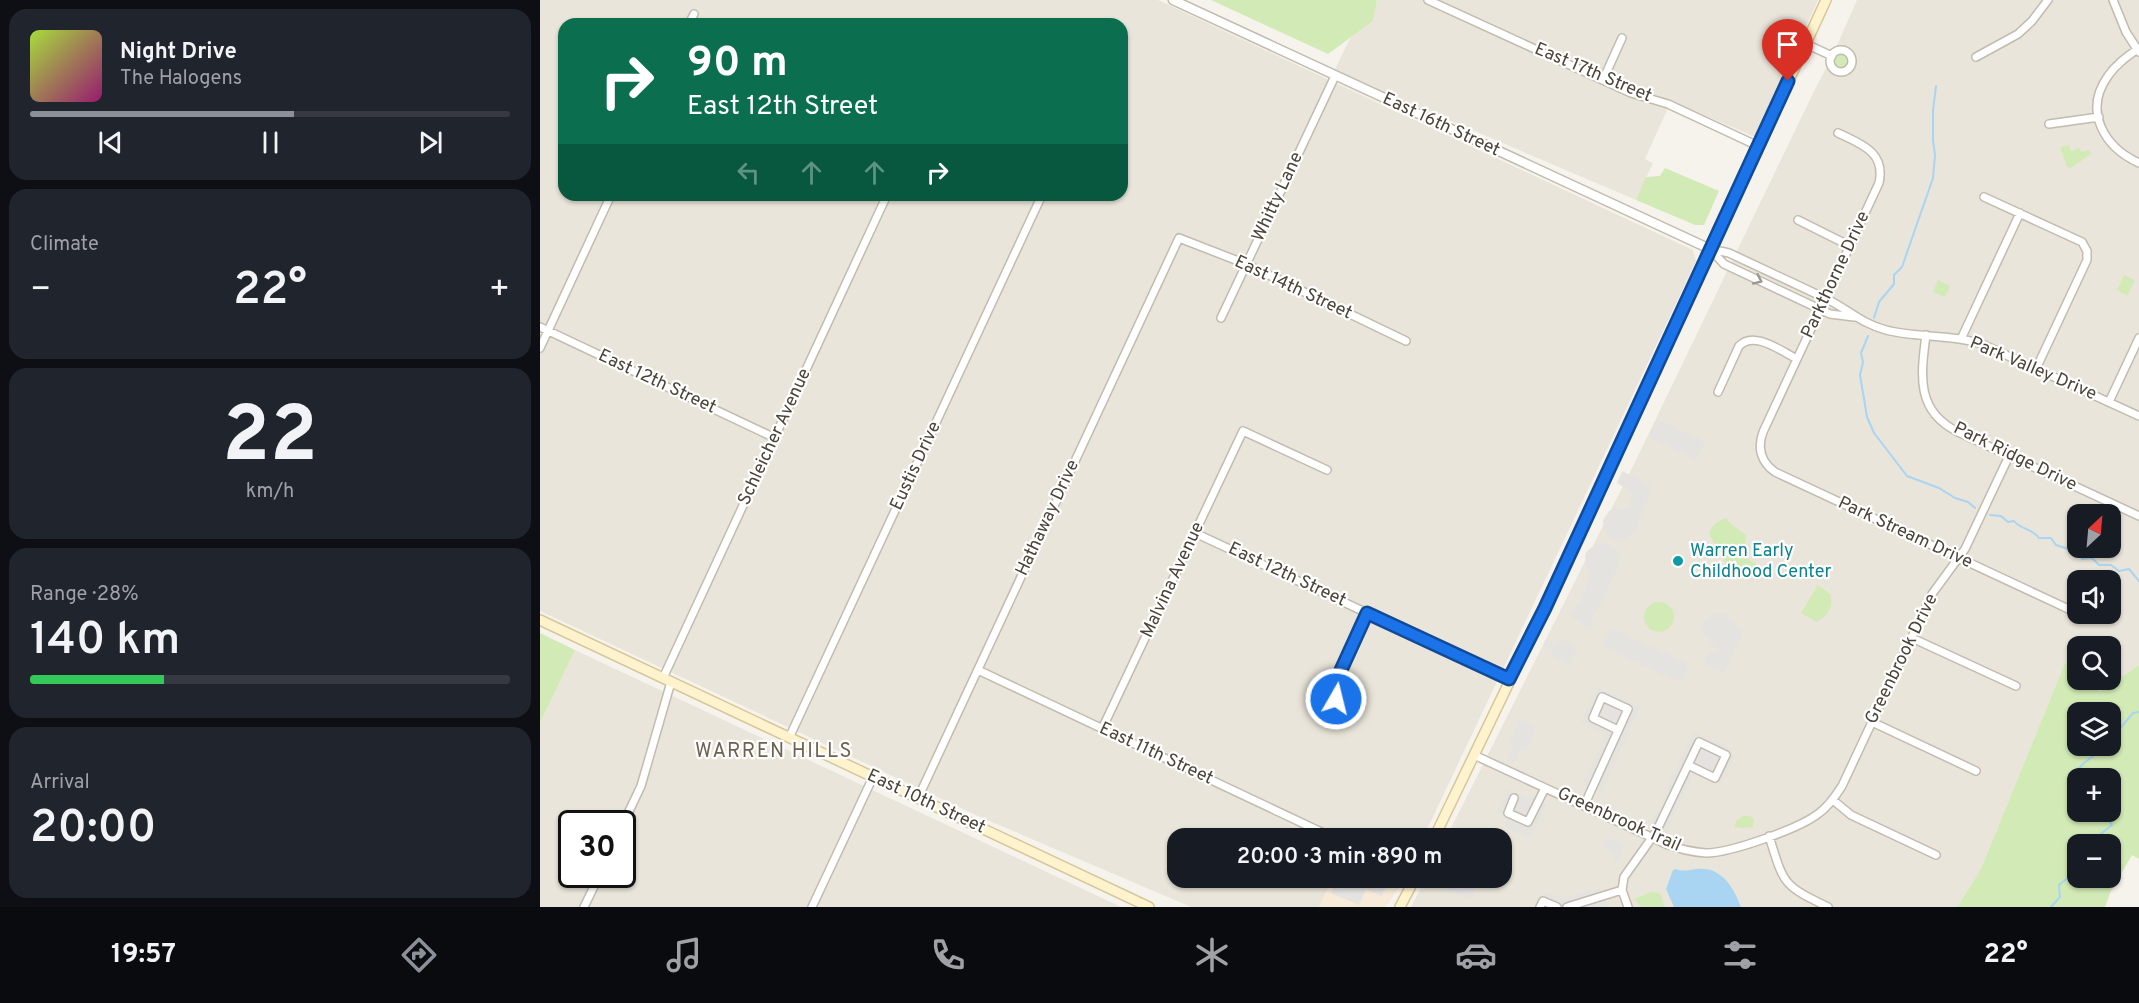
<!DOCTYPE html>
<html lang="en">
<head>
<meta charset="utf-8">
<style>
	body { margin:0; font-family:Overpass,sans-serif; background:#20242c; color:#f1f3f6; height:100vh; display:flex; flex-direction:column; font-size:22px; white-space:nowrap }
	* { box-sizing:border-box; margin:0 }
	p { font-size:20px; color:#9ea1a6 }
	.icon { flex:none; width:33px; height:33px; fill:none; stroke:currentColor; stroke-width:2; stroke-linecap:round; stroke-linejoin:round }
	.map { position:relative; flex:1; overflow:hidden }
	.drawer { display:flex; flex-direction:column; gap:9px; padding:9px; background:#0d0f14; width:540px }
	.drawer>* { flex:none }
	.top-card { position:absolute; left:18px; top:18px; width:570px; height:183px; border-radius:18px; box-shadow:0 2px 4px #0004; background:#0b6e4f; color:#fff; overflow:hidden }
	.needle { width:39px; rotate:26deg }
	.buttons { position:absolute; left:1527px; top:504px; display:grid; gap:12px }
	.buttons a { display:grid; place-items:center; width:54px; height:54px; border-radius:12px; background:#171b24; box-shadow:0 2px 4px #0004; font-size:30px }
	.speed { position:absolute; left:18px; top:810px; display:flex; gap:12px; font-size:30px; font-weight:700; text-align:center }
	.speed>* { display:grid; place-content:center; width:78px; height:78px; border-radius:50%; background:#171b24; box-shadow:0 2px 4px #0004; line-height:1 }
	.speed .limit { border:3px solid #111; border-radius:9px; background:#fff; color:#111 }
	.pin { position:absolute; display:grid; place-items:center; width:51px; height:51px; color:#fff; margin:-62px -26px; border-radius:50% 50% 50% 0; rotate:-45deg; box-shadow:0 0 6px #0007 }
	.pin .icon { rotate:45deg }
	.me { position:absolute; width:66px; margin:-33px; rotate:8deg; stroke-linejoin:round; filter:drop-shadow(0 0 4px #0008) }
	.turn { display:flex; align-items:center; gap:21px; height:126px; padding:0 30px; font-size:27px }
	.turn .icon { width:78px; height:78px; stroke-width:2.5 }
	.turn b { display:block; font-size:42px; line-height:51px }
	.lanes { display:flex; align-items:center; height:57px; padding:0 30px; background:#0003; justify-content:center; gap:30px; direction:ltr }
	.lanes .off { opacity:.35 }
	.big { font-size:45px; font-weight:600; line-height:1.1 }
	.drawer .card { flex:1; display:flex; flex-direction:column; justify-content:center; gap:9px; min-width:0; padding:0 21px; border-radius:18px; background:#20242c }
	.drawer .dial { align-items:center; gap:0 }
	.dial b { font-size:78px; line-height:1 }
	.song { display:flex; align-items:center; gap:18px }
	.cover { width:72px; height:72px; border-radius:9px; background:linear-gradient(135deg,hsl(80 70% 55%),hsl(320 70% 35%)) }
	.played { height:6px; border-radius:3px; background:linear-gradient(90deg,#8c9099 55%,#363941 55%) }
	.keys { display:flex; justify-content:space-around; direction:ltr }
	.heat { display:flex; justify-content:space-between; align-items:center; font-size:33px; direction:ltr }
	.charge { height:9px; border-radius:4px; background:linear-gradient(90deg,#34c759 28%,#363941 0) }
	.trip { position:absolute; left:627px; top:828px; width:345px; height:60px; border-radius:18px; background:#171b24; box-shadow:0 2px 4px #0004; font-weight:600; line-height:60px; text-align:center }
	.menu { display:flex; height:96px; justify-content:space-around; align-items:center; background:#090b0e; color:#9ea1a6 }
	.menu .icon { width:42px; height:42px }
	.menu .selected { color:#8c9099 }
	.menu b { font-size:27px; color:#f1f3f6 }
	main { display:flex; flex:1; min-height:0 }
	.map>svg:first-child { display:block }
	.residential { fill:#eae5da; fill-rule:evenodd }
	.commercial { fill:#f7ead8 }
	.green { fill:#d2eab5; fill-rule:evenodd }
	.parking { fill:#e5e3e0 }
	.water { fill:#a9d4f2 }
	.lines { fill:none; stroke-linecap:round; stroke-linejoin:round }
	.stream { stroke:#a9d4f2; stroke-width:2 }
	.minor-casing { stroke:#c2bbae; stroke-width:10 }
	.tertiary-casing { stroke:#c2bbae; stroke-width:11 }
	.secondary-casing { stroke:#d6c79b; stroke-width:12 }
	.minor { stroke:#fff; stroke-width:7 }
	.tertiary { stroke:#fff; stroke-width:8 }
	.secondary { stroke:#fff3cd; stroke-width:9 }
	.oneway { stroke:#9c9892 }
	.route-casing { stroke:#114b97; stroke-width:15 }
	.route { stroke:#1a73e8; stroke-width:10 }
	.culture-dot { fill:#0f9aa8; stroke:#fff; stroke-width:2 }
	.labels { text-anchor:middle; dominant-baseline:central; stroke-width:4.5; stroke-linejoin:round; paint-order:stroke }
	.street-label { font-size:18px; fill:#4b4439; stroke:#fff }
	.culture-label { font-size:18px; fill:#0d838f; stroke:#fff; text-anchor:start }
	.neighbourhood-label { font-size:20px; letter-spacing:1.5px; fill:#6e6250; stroke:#fff }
</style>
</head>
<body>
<main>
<section class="drawer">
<div class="card">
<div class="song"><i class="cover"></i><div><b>Night Drive</b><p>The Halogens</p></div></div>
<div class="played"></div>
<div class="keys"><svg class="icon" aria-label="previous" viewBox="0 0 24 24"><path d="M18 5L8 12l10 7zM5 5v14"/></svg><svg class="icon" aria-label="pause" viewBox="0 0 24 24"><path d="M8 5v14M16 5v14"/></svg><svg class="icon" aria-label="next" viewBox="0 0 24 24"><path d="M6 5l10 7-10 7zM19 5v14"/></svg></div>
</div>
<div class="card"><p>Climate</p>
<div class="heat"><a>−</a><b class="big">22°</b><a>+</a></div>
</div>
<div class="card dial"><b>22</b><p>km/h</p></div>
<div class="card"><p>Range · 28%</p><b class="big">140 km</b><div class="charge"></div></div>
<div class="card"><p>Arrival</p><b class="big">20:00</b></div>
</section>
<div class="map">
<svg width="1599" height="907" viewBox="0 0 1599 907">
	<rect width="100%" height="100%" fill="#f6f3ec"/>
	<path class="residential" d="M0,0H618L1153,250L1156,261L883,838H638V878H793L779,907H651L438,816L0,611ZM24,24H582V195H24Z
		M837,0H1278L1215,137L1131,101L1105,159L1113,163L1096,200L794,71L811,37L833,21Z
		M1317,0H1599V665L1560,692L1545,680H1570V646H1538L1537,673L1525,663L1440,871L1417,907H871L886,878H962V838H906L1096,460L1277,85L1290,61ZM1538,514H1570V548H1538ZM1538,580H1570V614H1538Z
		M35,650L581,907H0V723ZM32,824H82V874H32Z"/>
	<path class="commercial" d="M793,878H865L846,907H779Z"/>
	<path class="green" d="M671,0H837L833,21L788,54Z
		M1294 61a7 7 0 1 1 14 0a7 7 0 1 1-14 0Z
		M1529,145L1531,151L1540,148L1541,152L1549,150L1551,154L1531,168L1527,167L1520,147Z
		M1125,168L1179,191L1164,225H1155L1096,200L1106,177L1120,176Z
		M1584,275L1595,280L1587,296L1577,290Z
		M1398,280L1410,286L1405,297L1393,292Z
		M1186,518L1192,525L1206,535L1204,549L1205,557L1223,568L1219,580L1208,576L1205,570H1187L1183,557L1177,550L1169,534C1172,525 1177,521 1186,518Z
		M1278,585L1291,595C1293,608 1288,615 1277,622L1261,613Z
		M1104 617a15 15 0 1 1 30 0a15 15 0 1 1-30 0Z
		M0,633L35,650L0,723Z
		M1525,663L1537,673L1538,680H1545L1560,692L1599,665V859L1592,855L1571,891L1565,907H1417L1440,871ZM1538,712H1570V746H1538ZM1538,778H1570V812H1538ZM1570,844V878H1538V844Z
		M1203,816H1210L1214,819L1213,827L1202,828L1195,827L1196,821Z
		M1111,892L1120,893L1125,907H1101L1094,899Z"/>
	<path class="parking" d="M1117,419L1165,441L1156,460L1108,437Z
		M1082,471L1108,484L1112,489L1094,532L1087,539L1076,541L1071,539L1064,531L1063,520L1069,511L1074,509H1085L1090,504L1093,493L1077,483Z
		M1058,543L1069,544L1074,547L1080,556V562L1062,602L1053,616L1051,631L1028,614L1038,605L1048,583L1049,572L1046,567L1045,555L1048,550Z
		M1184,613L1203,632L1184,674L1163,665L1168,652H1176L1174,646L1161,632L1163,623L1168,616Z
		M1071,628L1149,664L1141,683L1062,647Z
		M1019,638L1038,647L1029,665L1010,656L1013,650L1003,645L1006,639L1016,644Z
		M1057,687L1100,707L1061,793L1042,784L1066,735L1041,722Z
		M980,719L997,727L986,752L981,750L974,763L967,760L973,746L969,744Z
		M1154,732L1193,750L1190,753L1195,757L1181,784L1151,771V780L1125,835L1109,826L1117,811L1123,813L1131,798L1123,794Z
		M968,789L988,799L990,796L1007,804L990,838L964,826L969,817L957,811Z
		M1068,837L1085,846L1077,862L1073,860L1075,854L1061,846Z
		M798,878H845L849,879L842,896L826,889L819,905L791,893Z
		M903,878H941L930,899L900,887Z
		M1060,888L1068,907H997L1003,893L1027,897Z"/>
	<path class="water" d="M1136,869C1144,872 1148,870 1156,869C1181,866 1193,886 1201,907H1134L1126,889L1133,870Z"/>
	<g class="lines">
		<path class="stream" d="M1334,318L1339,302L1354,284V275L1362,267L1393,178L1395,155L1393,140V111L1396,86
			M1328,336L1321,353L1323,362L1320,375L1327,417L1334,433L1367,476L1399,488L1415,498L1428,502L1435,508
			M1450,515L1461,516L1468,522L1474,521C1481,530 1492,528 1499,538H1511L1516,545L1538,552L1542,559L1552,558L1559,565H1571L1579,571L1589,569L1599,581
			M1570,740L1593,713L1599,712
			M1538,786L1535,773L1544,763L1566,746
			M1548,844L1572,825L1563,812
			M1511,907L1520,897L1519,885L1534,873L1535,853L1538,852"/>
		<g class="minor-casing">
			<path id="minor" d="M888,0L1091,93L1128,104L1218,146
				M1573,0L1586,32L1599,52
				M149,24L154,14
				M1266,44L1292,56
				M1599,48C1588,56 1576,64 1568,76C1543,111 1564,147 1599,163
				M1290 61a11 11 0 1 1 22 0a11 11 0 1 1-22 0Z
				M1436,57L1478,34L1492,21L1508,0
				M1063,80L1082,38
				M1509,124L1559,117
				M1298,133C1321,144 1346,152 1339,183L1223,432C1217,448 1221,462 1235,472L1537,613
				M1444,197L1542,242L1547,251V260L1496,369
				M1258,220L1310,246
				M1170,249L1189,253L1285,298C1308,309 1320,323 1346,330C1377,338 1411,334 1442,344L1599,416
				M1170,249L1184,264L1290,314L1314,317
				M681,318L795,76
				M0,327L235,438
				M1386,335C1381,374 1375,411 1418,432L1599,516
				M1421,339L1480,213
				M0,348L71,195
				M1178,392L1199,346C1214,330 1241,351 1257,359
				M1569,402L1599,338
				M655,533L969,679
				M1372,638L1476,686
				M438,670L794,838
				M123,678L347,195
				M796,681L827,613
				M796,681L798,691L796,701L789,705L782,703L779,697L781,690Z
				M1332,722L1436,771
				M562,729L703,431L787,470
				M249,738L502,195
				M934,755L1126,844C1139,849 1152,852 1166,853C1190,853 1258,829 1278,814C1288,807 1295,797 1302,786L1392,594L1425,549L1469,456
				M378,798L639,238L706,264L866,341
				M974,798L968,813L988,822L1005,788
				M1293,800L1311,815L1396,855
				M1044,806L1088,709L1062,697L1053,718L1078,730
				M82,826L101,786L131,682
				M1229,836C1244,884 1242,885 1288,907
				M44,907L60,874
				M272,907L333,777
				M1000,907L1003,901L1017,907
				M1027,907L1082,890
				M1088,907L1082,890L1084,877L1116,832L1159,742L1186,755L1175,778L1148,765"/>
		</g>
		<g class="tertiary-casing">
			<path id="tertiary" d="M633,0L1170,249"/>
		</g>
		<g class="secondary-casing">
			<path id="secondary" d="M0,620L609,907
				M894,838L1005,608L1286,0
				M860,907L875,878"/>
		</g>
		<use href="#minor" class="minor"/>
		<use href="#tertiary" class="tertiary"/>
		<use href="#secondary" class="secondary"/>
	</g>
	<defs><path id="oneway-chevron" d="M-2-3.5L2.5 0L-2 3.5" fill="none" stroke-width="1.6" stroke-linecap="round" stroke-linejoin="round" transform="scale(1.5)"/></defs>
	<use class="oneway" href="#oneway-chevron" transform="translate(1218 280) rotate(25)"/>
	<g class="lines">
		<g class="route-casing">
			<path id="route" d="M796,699L798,691L796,681L827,613L969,679L1005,608L1248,81"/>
		</g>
		<use href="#route" class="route"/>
	</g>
	<circle class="culture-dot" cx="1138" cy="561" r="6"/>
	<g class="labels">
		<g class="street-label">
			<text transform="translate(1053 73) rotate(23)">East 17th Street</text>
			<text transform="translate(901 125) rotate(25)">East 16th Street</text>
			<text transform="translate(738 197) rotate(-65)">Whitty Lane</text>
			<text transform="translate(1296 275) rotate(-65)">Parkthorne Drive</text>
			<text transform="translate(753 288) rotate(25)">East 14th Street</text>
			<text transform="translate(1493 369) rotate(23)">Park Valley Drive</text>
			<text transform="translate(117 382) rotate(25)">East 12th Street</text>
			<text transform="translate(235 437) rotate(-65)">Schleicher Avenue</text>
			<text transform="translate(1475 457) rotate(26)">Park Ridge Drive</text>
			<text transform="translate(376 466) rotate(-65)">Eustis Drive</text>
			<text transform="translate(508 518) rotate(-65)">Hathaway Drive</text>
			<text transform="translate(1365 533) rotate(25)">Park Stream Drive</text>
			<text transform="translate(747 575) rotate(25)">East 12th Street</text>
			<text transform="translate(633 580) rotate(-65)">Malvina Avenue</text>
			<text transform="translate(1362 659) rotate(-64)">Greenbrook Drive</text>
			<text transform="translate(616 754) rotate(25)">East 11th Street</text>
			<text transform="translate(386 802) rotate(25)">East 10th Street</text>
			<text transform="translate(1079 820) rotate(24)">Greenbrook Trail</text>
		</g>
		<g class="culture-label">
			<text x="1150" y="551">Warren Early<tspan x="1150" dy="21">Childhood Center</tspan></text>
		</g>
		<g class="neighbourhood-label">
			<text x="234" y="752">WARREN HILLS</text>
		</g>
	</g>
</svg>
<div class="buttons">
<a><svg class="needle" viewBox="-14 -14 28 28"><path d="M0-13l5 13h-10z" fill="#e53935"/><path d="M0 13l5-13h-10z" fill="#9ea1a6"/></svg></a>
<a><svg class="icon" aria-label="sound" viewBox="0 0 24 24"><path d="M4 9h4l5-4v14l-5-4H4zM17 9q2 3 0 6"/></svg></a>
<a><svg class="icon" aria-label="search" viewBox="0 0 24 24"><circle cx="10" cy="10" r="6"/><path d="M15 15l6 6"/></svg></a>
<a><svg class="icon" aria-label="layers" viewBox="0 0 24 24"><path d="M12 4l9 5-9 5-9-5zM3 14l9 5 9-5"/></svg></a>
<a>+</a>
<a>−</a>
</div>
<div class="speed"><div class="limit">30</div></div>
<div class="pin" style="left:1248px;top:81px;background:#d93025"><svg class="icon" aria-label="arrive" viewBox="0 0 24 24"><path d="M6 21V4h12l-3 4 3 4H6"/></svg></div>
<svg class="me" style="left:796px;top:699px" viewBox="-20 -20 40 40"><circle r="17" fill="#1a73e8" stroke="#fff" stroke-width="3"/><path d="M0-11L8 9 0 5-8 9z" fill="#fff"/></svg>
<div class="trip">20:00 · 3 min · 890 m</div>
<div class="top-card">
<div class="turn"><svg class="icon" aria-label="right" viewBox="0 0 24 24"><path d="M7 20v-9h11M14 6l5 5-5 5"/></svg><div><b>90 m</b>East 12th Street</div></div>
<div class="lanes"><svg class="icon off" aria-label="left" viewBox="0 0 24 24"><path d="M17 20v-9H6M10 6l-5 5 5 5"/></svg><svg class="icon off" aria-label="ahead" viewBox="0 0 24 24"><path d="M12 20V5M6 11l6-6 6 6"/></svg><svg class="icon off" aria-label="ahead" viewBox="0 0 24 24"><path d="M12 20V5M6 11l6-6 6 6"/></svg><svg class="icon" aria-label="right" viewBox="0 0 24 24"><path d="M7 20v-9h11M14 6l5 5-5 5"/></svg></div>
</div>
</div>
</main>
<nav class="menu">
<b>19:57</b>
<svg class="icon selected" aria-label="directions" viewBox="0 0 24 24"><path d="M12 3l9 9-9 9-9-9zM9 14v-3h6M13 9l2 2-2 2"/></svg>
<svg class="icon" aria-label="music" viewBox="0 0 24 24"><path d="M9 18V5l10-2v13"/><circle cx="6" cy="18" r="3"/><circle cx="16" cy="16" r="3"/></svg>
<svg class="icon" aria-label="phone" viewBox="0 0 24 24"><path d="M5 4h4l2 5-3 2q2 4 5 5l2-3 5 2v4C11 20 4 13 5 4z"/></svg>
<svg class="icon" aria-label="climate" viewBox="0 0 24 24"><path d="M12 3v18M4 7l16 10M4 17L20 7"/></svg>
<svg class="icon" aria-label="car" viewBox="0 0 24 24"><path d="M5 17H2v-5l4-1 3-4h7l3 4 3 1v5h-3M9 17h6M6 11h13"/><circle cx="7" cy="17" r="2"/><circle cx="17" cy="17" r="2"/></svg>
<svg class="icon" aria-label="filters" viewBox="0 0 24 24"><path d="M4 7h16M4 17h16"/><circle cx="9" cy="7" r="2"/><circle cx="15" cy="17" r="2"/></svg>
<b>22°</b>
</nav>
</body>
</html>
